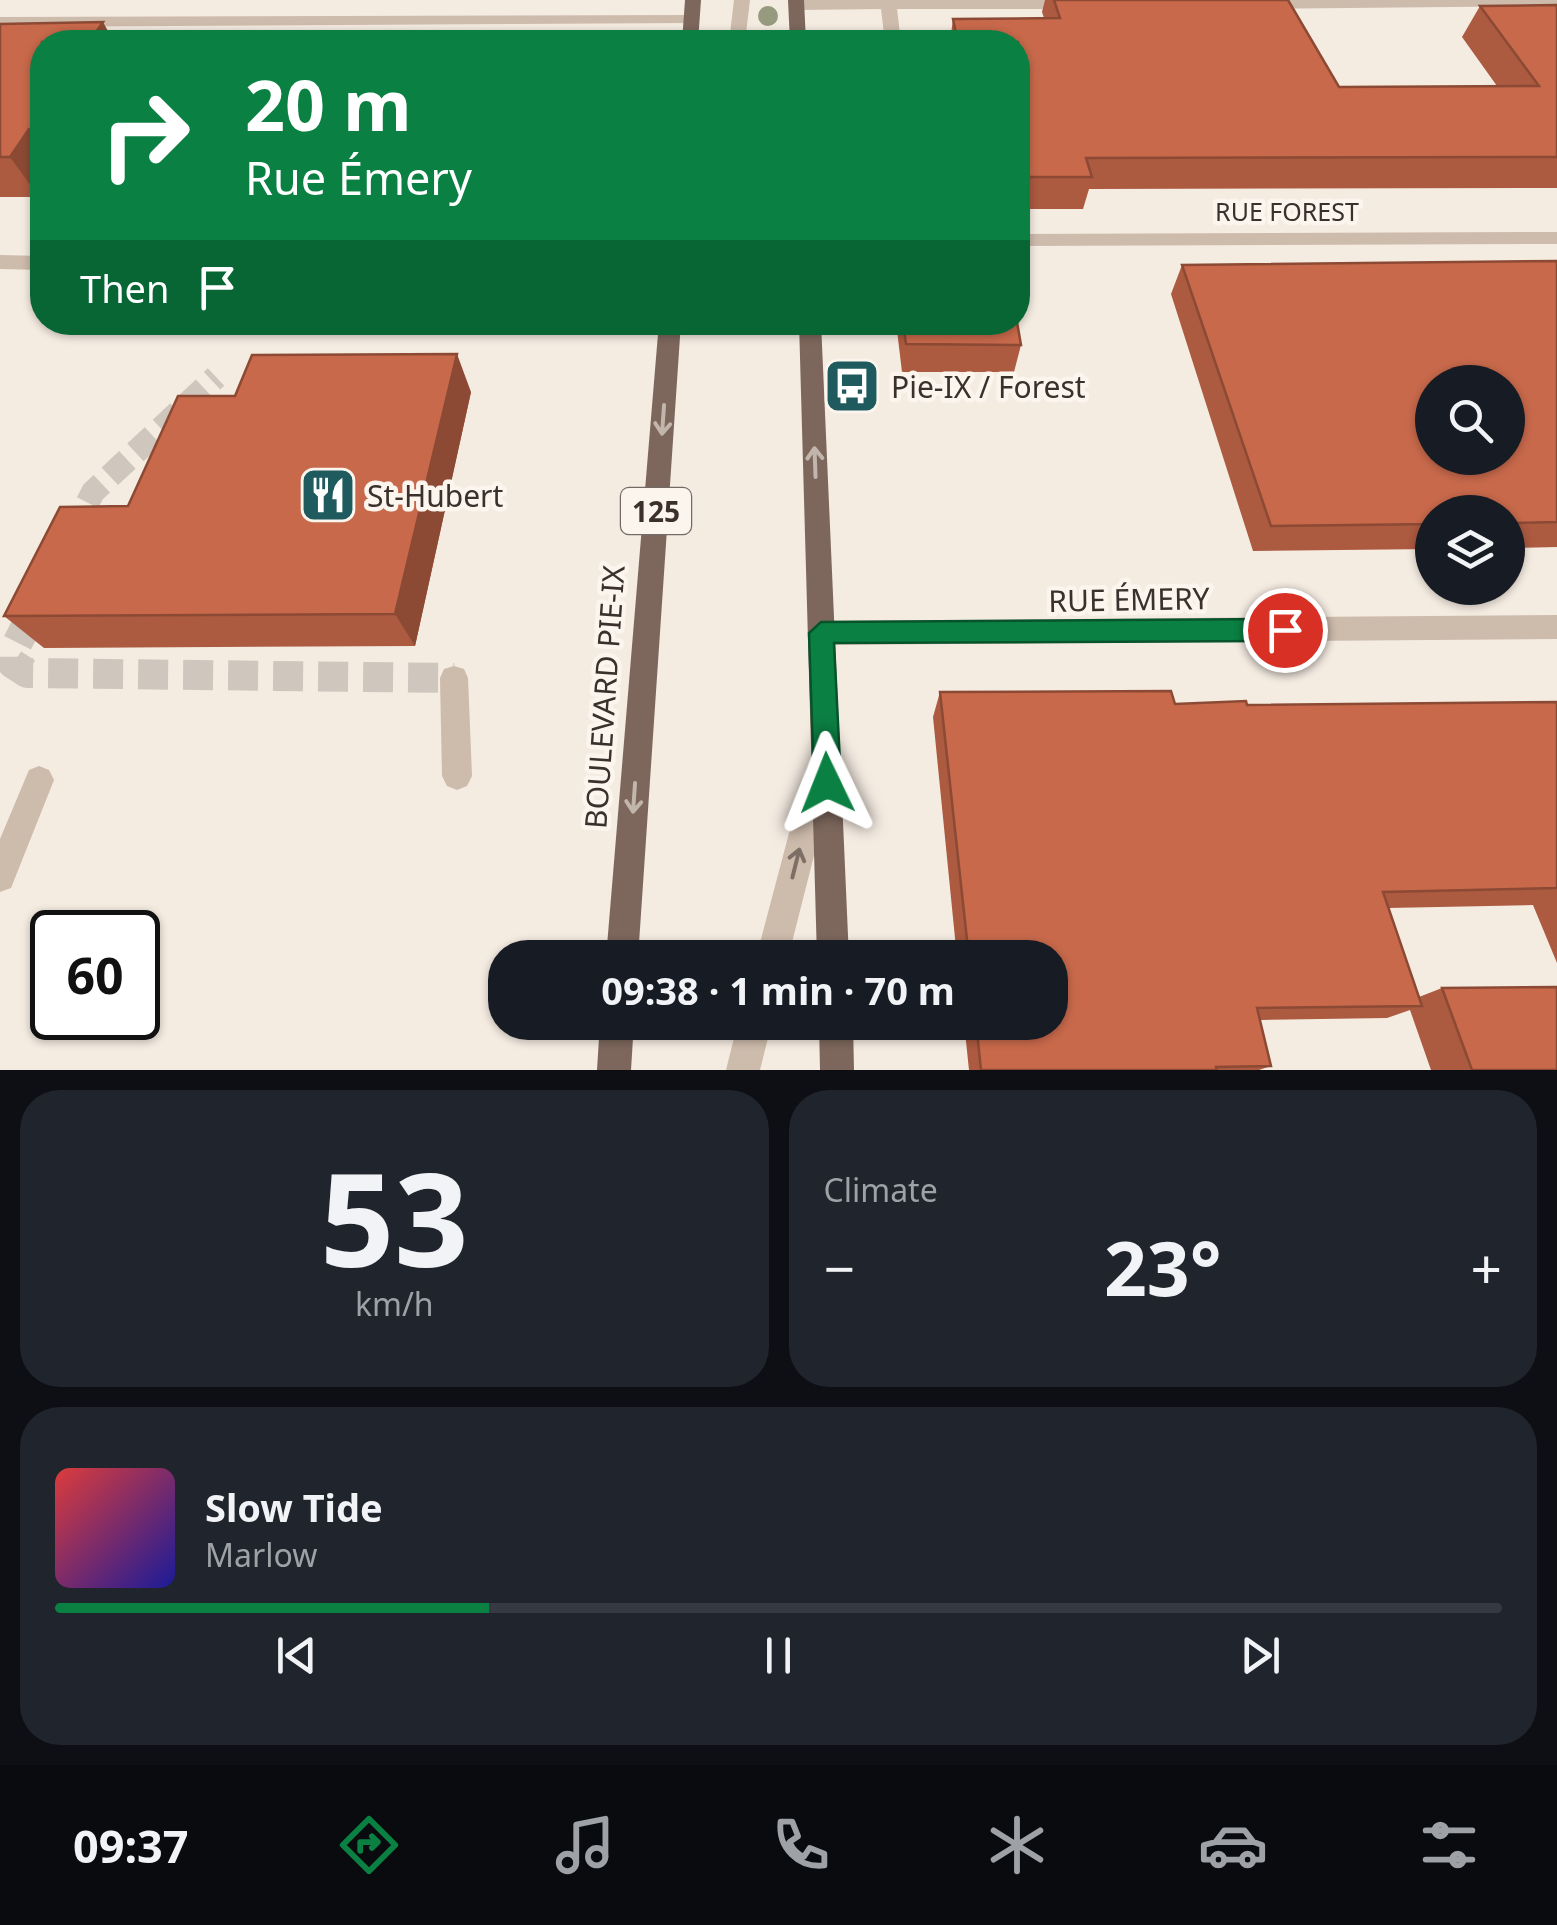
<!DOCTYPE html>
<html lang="en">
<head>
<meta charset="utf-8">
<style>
	body { margin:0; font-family:"Noto Sans",sans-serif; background:#20242c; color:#f1f3f6; height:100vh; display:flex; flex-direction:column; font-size:38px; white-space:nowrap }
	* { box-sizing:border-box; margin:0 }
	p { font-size:32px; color:#9ea1a6 }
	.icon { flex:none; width:55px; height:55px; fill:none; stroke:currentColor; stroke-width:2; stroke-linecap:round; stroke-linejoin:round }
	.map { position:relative; height:1070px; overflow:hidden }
	.details { display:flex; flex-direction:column; gap:20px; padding:20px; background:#0d0f14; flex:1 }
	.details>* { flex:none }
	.guide { position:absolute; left:30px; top:30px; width:1000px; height:305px; border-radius:40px; box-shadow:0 2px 8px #0004; background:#0b8043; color:#fff; overflow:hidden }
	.tools { position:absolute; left:1415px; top:365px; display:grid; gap:20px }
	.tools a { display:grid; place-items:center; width:110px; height:110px; border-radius:50%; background:#171b24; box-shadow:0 2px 8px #0004; font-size:50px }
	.speed { position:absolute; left:30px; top:910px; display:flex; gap:20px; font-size:50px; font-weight:700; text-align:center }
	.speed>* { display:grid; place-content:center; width:130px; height:130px; border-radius:50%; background:#171b24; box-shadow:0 2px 8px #0004; line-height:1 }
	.speed .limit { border:5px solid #111; border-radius:15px; background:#fff; color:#111 }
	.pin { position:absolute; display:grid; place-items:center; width:85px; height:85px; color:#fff; margin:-42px; border:5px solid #fff; border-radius:50%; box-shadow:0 2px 10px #0007 }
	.me { position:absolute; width:110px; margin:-55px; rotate:358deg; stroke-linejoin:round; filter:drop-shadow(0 0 8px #0008) }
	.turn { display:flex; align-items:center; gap:35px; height:210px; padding:0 50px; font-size:45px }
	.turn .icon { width:130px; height:130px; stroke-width:2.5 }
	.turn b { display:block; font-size:70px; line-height:85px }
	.then { display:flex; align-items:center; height:95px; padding:0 50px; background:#0003; gap:20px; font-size:38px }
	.big { font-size:75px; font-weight:700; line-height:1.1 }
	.details .tile { flex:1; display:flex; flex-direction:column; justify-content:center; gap:15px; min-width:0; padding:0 35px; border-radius:40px; background:#20242c }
	.details .dial { align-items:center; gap:0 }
	.dial b { font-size:130px; line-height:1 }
	.song { display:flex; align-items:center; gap:30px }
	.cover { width:120px; height:120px; border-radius:15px; background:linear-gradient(135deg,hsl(0 70% 55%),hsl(240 70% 35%)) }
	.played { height:10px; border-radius:5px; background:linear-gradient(90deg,#0b8043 30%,#363941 30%) }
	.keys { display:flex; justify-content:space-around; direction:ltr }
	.heat { display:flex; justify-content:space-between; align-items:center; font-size:55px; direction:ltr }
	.details .tiles { flex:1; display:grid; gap:20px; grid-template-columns:1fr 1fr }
	.tile:last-child { grid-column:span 2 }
	.trip { position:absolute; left:488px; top:940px; width:580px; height:100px; border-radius:40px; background:#171b24; box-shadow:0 2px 8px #0004; font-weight:700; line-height:100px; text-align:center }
	.dock { display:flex; height:160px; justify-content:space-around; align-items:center; background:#090b0e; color:#9ea1a6 }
	.dock .icon { width:70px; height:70px }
	.dock .active { color:#0b8043 }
	.dock b { font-size:45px; color:#f1f3f6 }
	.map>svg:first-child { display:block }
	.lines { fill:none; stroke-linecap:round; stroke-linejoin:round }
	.minor-tunnel-far1 { stroke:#cfc6bd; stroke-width:24; stroke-dasharray:24 11; stroke-linecap:butt }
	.minor-tunnel { stroke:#cfc6bd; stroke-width:30; stroke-dasharray:30 15; stroke-linecap:butt }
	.minor { fill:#cdbbac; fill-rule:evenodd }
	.major { fill:#7d675c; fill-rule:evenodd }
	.tree { fill:#969b7f }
	.wall { fill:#ac5a40 }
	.shaded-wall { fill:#8c4a34 }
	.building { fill:#c8694b; stroke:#8c4a34; stroke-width:2.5; fill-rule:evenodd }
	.oneway { stroke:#c2b5ac }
	.oneway2 { stroke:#7d6f65 }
	.route { fill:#0b8043; stroke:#07532c; stroke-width:2.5 }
	.labels { text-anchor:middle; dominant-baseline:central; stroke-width:9; stroke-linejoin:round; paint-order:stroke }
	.far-street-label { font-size:25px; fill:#3b302b; stroke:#fbf5ee }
	.shield { fill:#fbf5ee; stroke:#756b66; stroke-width:2.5 }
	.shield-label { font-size:28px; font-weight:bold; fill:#3b302b }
	.poi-label { font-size:30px; fill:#3b302b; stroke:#fbf5ee; text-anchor:start }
	.street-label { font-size:30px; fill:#3b302b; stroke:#fbf5ee }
</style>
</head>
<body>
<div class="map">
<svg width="1557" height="1070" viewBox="0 0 1557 1070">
	<rect width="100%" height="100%" fill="#f4ebe1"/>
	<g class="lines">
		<path class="minor-tunnel-far1" d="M72,534L93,492L216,377
			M30,618L38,601"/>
		<path class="minor-tunnel" d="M31,616L13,652V664L27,673L454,678"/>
		<path class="minor" d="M734,0H750L745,42H729Z
			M1080,0L1085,4L1077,9H897L901,42H885L881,9L796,10L788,5L796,0Z
			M1254,0H1557V6L1257,9L1249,4Z
			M698,15V21L692,23L0,27V17Z
			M1557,232V244L1018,246V234Z
			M0,255L42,256V270L0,269Z
			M1557,615V639L821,645L812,641L808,633L812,625L821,621Z
			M454,666L464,669L468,678L472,776L467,786L457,790L447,786L442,776L440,678L444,669Z
			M821,755L831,759L836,769L788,958H756L806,769L811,759Z
			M39,766L49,770L54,780L11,888L0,892V839L29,770Z
			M738,1022H772L760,1070H726Z"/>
		<path class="major" d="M685,0H701L698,42H682Z
			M788,0H804L806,42H790Z
			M659,322H681L638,958H606Z
			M799,322H821L849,958H817Z
			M600,1022H634L631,1070H597Z
			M819,1022H853L854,1070H820Z"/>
	</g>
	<circle class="tree" cx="768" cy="16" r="10"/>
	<path class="wall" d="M1045,0H1288L1339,87L1497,86L1462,37L1480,6L1557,5V188L1089,189L1083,209H1018V42H950L953,19L1044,18L1042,12Z
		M0,24L42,42V190L39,197H0Z
		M1557,261V547L1508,548V512H1432V549L1253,551L1171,294L1182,265Z
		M896,322H1017L1021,345L1014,372H902Z
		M471,392L415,646L44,648L4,616L128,506L235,396Z
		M940,692L1175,704L1247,705L1557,702V963L1533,905L1388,908L1419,997L1442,988L1557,1070H1431L1410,1010L1387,1018L1260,1020L1271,1066L1259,1070H969L964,1022H1050V958H957L933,717Z"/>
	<path class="shaded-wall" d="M103,22L114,42H89Z
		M29,129L42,148V190L39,197L10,157Z
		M457,354L471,392L415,646L395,614Z"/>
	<path class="building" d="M1054,0H1288L1339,87L1539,86L1480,6L1557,5V157L1086,158L1092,177H1018V42H958L953,19L1060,18Z
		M103,22L89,42H42V129H29L10,157H0V24Z
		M1557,261V522L1508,523V512H1432V524L1271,526L1182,265ZM1432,382H1508V458H1432Z
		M903,322H1017L1021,345L906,344Z
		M457,354L395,614L4,616L60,507L128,506L178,396H235L252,355Z
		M1171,691L1175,704L1246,701L1247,705L1557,702V888L1383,892L1422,1006L1257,1008L1271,1066L1216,1067L1217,1070H981L976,1022H1050V958H969L940,692Z
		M1557,987V1070H1472L1442,988Z"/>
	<defs><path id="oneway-shaft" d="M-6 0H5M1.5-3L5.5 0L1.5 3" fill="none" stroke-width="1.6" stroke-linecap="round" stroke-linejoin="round" transform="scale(2.5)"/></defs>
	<g class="oneway">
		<use href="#oneway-shaft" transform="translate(663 420) rotate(94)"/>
		<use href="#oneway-shaft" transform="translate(815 462) rotate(-92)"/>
		<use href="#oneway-shaft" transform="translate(634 798) rotate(94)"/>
	</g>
	<use class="oneway2" href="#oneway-shaft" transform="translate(796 863) rotate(-76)"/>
	<path class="route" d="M1285,619L1297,630L1285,641L834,643L841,783L837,792L827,796L818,792L814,783L809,633L821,622Z"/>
	<defs>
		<g id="bus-square" transform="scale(2.875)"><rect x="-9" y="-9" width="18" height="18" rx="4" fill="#1f5a5e" stroke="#fbf5ee"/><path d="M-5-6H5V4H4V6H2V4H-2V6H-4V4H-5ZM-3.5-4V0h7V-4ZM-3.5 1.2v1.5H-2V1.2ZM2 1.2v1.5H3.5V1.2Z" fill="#fff"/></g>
		<g id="restaurant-square" transform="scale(2.875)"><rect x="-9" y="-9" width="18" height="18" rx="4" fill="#1f5a5e" stroke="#fbf5ee"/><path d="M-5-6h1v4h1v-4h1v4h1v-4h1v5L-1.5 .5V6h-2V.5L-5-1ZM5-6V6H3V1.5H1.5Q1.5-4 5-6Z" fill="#fff"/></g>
	</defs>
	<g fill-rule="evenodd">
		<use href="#bus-square" x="852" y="386"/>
		<use href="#restaurant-square" x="328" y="495"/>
	</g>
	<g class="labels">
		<g class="far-street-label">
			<text x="1287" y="211">RUE FOREST</text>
		</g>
		<rect class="shield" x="621" y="488" width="70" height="46" rx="8"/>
		<g class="shield-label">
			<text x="656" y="511">125</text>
		</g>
		<g class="poi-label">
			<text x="891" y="386">Pie-IX / Forest</text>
			<text x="367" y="495">St-Hubert</text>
		</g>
		<g class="street-label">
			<text transform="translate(1129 599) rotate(-1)">RUE ÉMERY</text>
			<text transform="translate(604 697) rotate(-86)">BOULEVARD PIE-IX</text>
		</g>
	</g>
</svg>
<div class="tools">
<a><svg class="icon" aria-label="search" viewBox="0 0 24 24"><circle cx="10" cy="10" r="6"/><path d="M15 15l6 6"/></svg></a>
<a><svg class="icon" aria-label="layers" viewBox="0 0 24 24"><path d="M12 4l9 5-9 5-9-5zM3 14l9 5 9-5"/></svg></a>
</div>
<div class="speed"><div class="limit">60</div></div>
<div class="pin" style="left:1285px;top:630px;background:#d93025"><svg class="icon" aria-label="arrive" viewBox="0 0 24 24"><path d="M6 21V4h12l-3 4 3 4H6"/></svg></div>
<svg class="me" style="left:827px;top:783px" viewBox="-20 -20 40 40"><path d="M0-17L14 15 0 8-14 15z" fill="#0b8043" stroke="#fff" stroke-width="4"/></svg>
<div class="trip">09:38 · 1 min · 70 m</div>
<div class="guide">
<div class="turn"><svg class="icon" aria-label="right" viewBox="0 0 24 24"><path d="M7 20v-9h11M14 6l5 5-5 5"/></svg><div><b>20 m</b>Rue Émery</div></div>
<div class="then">Then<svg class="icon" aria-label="arrive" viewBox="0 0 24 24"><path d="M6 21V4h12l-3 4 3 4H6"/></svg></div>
</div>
</div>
<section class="details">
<div class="tiles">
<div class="tile dial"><b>53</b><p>km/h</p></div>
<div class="tile"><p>Climate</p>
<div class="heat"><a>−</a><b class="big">23°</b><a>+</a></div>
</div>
<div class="tile">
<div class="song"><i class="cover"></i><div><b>Slow Tide</b><p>Marlow</p></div></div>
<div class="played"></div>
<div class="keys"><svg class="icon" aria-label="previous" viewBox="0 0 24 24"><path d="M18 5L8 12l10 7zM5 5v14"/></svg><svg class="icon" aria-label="pause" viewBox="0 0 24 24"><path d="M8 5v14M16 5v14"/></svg><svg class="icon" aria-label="next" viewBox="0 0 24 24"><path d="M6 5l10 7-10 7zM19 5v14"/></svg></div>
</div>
</div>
</section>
<nav class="dock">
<b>09:37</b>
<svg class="icon active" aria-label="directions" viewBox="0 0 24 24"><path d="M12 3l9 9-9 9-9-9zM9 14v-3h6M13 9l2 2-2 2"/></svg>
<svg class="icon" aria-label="music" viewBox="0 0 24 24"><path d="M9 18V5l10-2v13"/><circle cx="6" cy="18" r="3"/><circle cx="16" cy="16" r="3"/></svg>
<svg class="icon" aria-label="phone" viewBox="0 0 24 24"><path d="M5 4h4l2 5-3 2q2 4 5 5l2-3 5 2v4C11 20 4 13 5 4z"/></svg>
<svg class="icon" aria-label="climate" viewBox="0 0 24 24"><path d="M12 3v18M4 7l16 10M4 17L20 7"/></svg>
<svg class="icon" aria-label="car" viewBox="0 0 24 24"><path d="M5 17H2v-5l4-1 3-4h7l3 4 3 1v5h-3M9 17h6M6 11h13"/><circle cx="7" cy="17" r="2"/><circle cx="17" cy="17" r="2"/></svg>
<svg class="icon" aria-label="filters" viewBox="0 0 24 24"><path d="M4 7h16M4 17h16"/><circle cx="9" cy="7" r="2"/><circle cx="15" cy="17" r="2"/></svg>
</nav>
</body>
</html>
